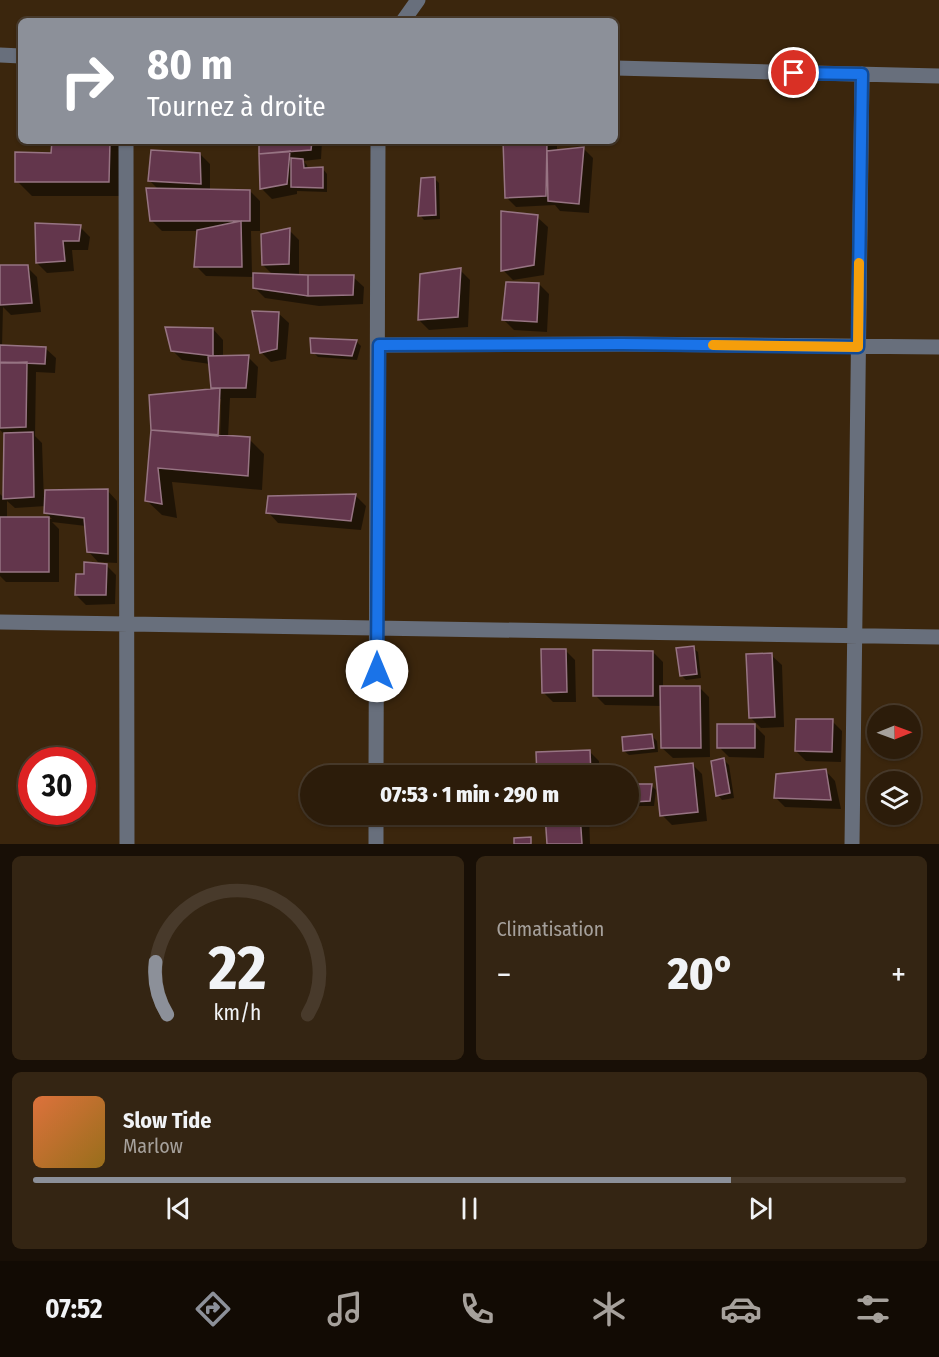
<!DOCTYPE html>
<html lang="fr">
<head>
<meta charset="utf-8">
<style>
	body { margin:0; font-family:"Fira Sans Condensed",sans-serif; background:#342513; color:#f1f3f6; height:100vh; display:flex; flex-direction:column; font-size:22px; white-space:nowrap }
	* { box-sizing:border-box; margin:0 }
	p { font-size:20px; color:#a6a19c }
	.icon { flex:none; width:33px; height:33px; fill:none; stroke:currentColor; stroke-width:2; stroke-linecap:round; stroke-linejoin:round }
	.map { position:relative; height:844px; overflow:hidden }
	.drawer { display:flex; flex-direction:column; gap:12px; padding:12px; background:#180f06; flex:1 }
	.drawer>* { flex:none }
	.banner { position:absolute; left:18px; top:18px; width:600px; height:126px; border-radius:9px; box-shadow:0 2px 4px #0004,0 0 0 2px #483a2b; background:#8c9099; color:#fff; overflow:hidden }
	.needle { width:39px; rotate:89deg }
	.controls { position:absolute; left:867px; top:705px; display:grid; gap:12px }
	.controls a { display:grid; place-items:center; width:54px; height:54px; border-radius:50%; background:#2c1c0a; box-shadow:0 2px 4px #0004,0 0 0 2px #483a2b; font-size:30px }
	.speed { position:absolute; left:18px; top:747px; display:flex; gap:12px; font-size:30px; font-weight:700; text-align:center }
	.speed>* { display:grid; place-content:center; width:78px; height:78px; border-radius:50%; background:#2c1c0a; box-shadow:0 2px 4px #0004,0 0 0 2px #483a2b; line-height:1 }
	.speed .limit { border:9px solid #d22; background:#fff; color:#111 }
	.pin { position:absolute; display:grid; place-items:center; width:51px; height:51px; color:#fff; margin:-26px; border:3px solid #fff; border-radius:50%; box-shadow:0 2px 6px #0007 }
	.me { position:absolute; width:66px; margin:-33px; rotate:0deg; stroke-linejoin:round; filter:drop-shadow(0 0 4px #0008) }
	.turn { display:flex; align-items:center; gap:21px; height:126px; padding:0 30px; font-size:27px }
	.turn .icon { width:78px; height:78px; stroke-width:2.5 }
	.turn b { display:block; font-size:42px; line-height:51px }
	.big { font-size:45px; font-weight:800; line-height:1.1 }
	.drawer .card { flex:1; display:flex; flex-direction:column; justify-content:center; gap:9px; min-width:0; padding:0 21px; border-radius:9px; background:#342513 }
	.drawer .dial { align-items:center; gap:0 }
	.dial svg { height:156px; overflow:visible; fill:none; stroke:#483a2b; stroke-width:7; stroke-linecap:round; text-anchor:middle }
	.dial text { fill:#f1f3f6; stroke:none }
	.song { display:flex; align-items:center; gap:18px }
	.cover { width:72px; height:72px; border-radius:9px; background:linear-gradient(135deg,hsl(20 70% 55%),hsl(40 70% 35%)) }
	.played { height:6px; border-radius:3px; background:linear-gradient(90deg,#8c9099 80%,#483a2b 80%) }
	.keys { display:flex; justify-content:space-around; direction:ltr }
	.heat { display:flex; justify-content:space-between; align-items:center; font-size:33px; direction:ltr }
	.drawer .tiles { flex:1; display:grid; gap:12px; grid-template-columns:1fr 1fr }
	.card:last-child { grid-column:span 2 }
	.trip { position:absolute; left:300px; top:765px; width:339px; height:60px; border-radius:30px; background:#2c1c0a; box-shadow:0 2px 4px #0004,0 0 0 2px #483a2b; font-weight:800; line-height:60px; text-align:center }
	.tabs { display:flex; height:96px; justify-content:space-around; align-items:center; background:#120b04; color:#a6a19c }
	.tabs .icon { width:42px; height:42px }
	.tabs .selected { color:#8c9099 }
	.tabs b { font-size:27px; color:#f1f3f6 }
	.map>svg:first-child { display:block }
	.shadow { fill:#0007; fill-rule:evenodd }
	.building { fill:#63364c; stroke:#977483; stroke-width:1.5 }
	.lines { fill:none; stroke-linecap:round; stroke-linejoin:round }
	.minor { stroke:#686f7c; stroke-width:15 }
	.route-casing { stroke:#114b97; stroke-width:15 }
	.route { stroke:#1a73e8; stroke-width:10 }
	.slow { stroke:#f59e0b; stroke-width:10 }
</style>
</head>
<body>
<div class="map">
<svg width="939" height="844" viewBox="0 0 939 844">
	<rect width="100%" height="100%" fill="#3b260d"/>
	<path class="shadow" d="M53,141H125L124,196H32L17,181L53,154Z
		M153,141H203L202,144L157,145Z
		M260,141H322L321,159L303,161L307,165L308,170L323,169L327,174V192L297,191V194L272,199L262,189Z
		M505,141H557V151L583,148L593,158L589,213L560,211L555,205L516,207L506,197Z
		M200,154L210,164V191H250L260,201V231H251L252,274L273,275L263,265L289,230L299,240V276L353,277L364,287L363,304L319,306L265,298L255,288L254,277L206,276L196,266L198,231H162L152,221L159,190L150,181Z
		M435,179L439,183L440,219L424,220L420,215Z
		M537,217L548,227L544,275L513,280L503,270Z
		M37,225L80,227L90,237L88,250H72L74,271L47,273L37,263Z
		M0,267H27L37,277L41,312L11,315L3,307L2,347L45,348L56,358L55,373L36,372L35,436L42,443L44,502L107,490L117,501V563L98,562L88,551L86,526L52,522L59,529V582H6L0,576V494L5,499L6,436L0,430ZM7,501L15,508L46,506V513L52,519H7Z
		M460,270L470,280L468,327L429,330L419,320Z
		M539,284L549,294L547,332L514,330L504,320Z
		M278,313L289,323L286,359L271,362L261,352Z
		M213,329L223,340V357H248L258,367L256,398H230L228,437L249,439L264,454L262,490L172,482L177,518L162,515L146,500L152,430L212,390L210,364L182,360L172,350ZM218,399H221L220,443L217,442Z
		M356,341L361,346L357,360L318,357L313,352Z
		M356,496L366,506L361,530L278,523L268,512L269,497Z
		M106,565L116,575L115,604L86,605L76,595L85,576Z
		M693,648L698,652L701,678L686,680L681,675Z
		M565,650L575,660L576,702H553L543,692Z
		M653,652L663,662V688L699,687L709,697L710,757L673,758L662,748V706L605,705L595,695Z
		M771,655L782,665L784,727L761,728L751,718Z
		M832,721L842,731L841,762L806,761L796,751Z
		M755,726L765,736L764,758L729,757L719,747Z
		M652,736L657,741L658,752L629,755L624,751Z
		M589,751L599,761L600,776H539Z
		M724,760L729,765L734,798L722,800L718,795Z
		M692,764L702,774L707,821L672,825L662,815Z
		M825,770L835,781L841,809L785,807L775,797Z
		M651,785L656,790L654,806H639L634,802Z
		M546,814H589L590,844H548Z"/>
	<path class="building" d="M52,141H110L109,182H15V152L51,153Z
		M259,141H312L311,150L259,154Z
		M503,141H547L546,196L505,198Z
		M584,147L579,204L548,201L547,151Z
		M151,150L200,153L201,184L148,181Z
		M290,151L287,184L260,189L259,154Z
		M291,158L303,159L304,168L323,167V188L291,187Z
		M435,177L436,215L418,216L421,178Z
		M146,188L250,190V221H150Z
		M501,211L538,215L534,265L501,271Z
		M241,221L242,267H194L197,230Z
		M35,223L81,225L79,241H63L65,261L36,263Z
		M290,228L289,264L262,265L261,234Z
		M0,265H28L32,303L0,305Z
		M461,268L458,317L418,320L420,274Z
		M253,273L308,275V296L253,288Z
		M308,275H354L353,295L308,296Z
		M506,282L539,283L537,322L502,320Z
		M252,311L279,312L277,349L260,353Z
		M165,327L213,328V356L171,351Z
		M310,338L357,340L352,356L311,353Z
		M0,345L46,347L45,364L0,362Z
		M249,355L246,388H211L208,356Z
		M27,362L26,427L0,428V363Z
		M220,388L218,436L151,430L149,395Z
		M151,430L250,437L248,476L158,468L162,504L145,501Z
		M33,432L34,497L3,499L4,433Z
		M108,489V554L87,552L84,518L44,513L45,490Z
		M356,494L351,521L266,513L268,496Z
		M0,517H49V572H0Z
		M84,562L107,564L106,595H75L76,574H84Z
		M694,646L697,674L680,676L676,648Z
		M541,649H566L567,692L542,693Z
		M593,650L653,651V696H593Z
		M772,653L775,717L749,718L746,654Z
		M660,686H700L701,748H661Z
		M796,719H833L832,752L795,751Z
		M717,724H755V748H717Z
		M652,734L654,748L623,751L622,737Z
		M590,750L591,776H537L536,752Z
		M724,758L730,793L716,796L711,761Z
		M693,763L698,812L660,816L655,767Z
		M826,769L831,800L774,798L776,774Z
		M634,784H652L650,801L633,802Z
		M545,814H580L582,844H547Z
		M531,837V844H514V838Z"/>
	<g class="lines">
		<path class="minor" d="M403,21L418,0
			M0,55L21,56
			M615,68L939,76
			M126,141L127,844
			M379,345L622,344L939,347
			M0,622L939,637
			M376,776L378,141
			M376,844V814
			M852,844L862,74"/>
	</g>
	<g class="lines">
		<g class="route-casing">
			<path id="route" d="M377,671L379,345L622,344L858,347L862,74L794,73"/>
		</g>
		<use href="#route" class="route"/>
		<path class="slow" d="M713,345L858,347L859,263"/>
	</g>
</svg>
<div class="controls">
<a><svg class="needle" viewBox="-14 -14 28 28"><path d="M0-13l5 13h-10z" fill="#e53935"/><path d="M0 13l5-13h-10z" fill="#a6a19c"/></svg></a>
<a><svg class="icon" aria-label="layers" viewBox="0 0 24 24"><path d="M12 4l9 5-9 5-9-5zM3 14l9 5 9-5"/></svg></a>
</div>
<div class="speed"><div class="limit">30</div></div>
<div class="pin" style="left:794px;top:73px;background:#d93025"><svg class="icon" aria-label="arrive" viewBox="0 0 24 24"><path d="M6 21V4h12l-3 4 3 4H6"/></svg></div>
<svg class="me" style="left:377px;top:671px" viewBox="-20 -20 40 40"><circle r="19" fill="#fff"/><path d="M0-13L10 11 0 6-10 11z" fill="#1a73e8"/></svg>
<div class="trip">07:53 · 1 min · 290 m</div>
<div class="banner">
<div class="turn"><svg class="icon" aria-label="right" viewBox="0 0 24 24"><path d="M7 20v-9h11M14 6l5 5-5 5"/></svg><div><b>80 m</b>Tournez à droite</div></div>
</div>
</div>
<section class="drawer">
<div class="tiles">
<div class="card dial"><svg viewBox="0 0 100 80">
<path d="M14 69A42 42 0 1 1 86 69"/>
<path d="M14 69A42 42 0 0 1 8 42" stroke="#8c9099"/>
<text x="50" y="56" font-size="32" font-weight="700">22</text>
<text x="50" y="72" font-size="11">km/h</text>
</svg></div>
<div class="card"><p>Climatisation</p>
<div class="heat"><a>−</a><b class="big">20°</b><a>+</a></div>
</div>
<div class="card">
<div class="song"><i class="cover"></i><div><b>Slow Tide</b><p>Marlow</p></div></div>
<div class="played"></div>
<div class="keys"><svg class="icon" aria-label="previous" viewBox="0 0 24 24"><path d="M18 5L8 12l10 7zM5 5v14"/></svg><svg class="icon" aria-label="pause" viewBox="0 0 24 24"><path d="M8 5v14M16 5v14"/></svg><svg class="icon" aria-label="next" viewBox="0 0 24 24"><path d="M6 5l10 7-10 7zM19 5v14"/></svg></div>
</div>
</div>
</section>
<nav class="tabs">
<b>07:52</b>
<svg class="icon selected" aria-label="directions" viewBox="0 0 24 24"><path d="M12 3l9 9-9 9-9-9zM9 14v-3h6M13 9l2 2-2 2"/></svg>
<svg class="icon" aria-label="music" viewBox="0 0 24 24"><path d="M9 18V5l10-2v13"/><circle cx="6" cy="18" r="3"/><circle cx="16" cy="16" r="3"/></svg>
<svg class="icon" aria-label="phone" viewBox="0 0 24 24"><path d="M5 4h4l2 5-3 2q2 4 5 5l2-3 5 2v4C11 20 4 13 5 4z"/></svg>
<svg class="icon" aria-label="climate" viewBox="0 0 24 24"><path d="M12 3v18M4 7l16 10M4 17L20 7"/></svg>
<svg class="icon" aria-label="car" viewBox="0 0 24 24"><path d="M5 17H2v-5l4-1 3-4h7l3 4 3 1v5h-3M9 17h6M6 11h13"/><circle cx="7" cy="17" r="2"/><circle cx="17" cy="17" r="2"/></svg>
<svg class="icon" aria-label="filters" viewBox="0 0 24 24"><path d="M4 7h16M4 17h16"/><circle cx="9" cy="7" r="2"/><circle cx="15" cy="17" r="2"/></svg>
</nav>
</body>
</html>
